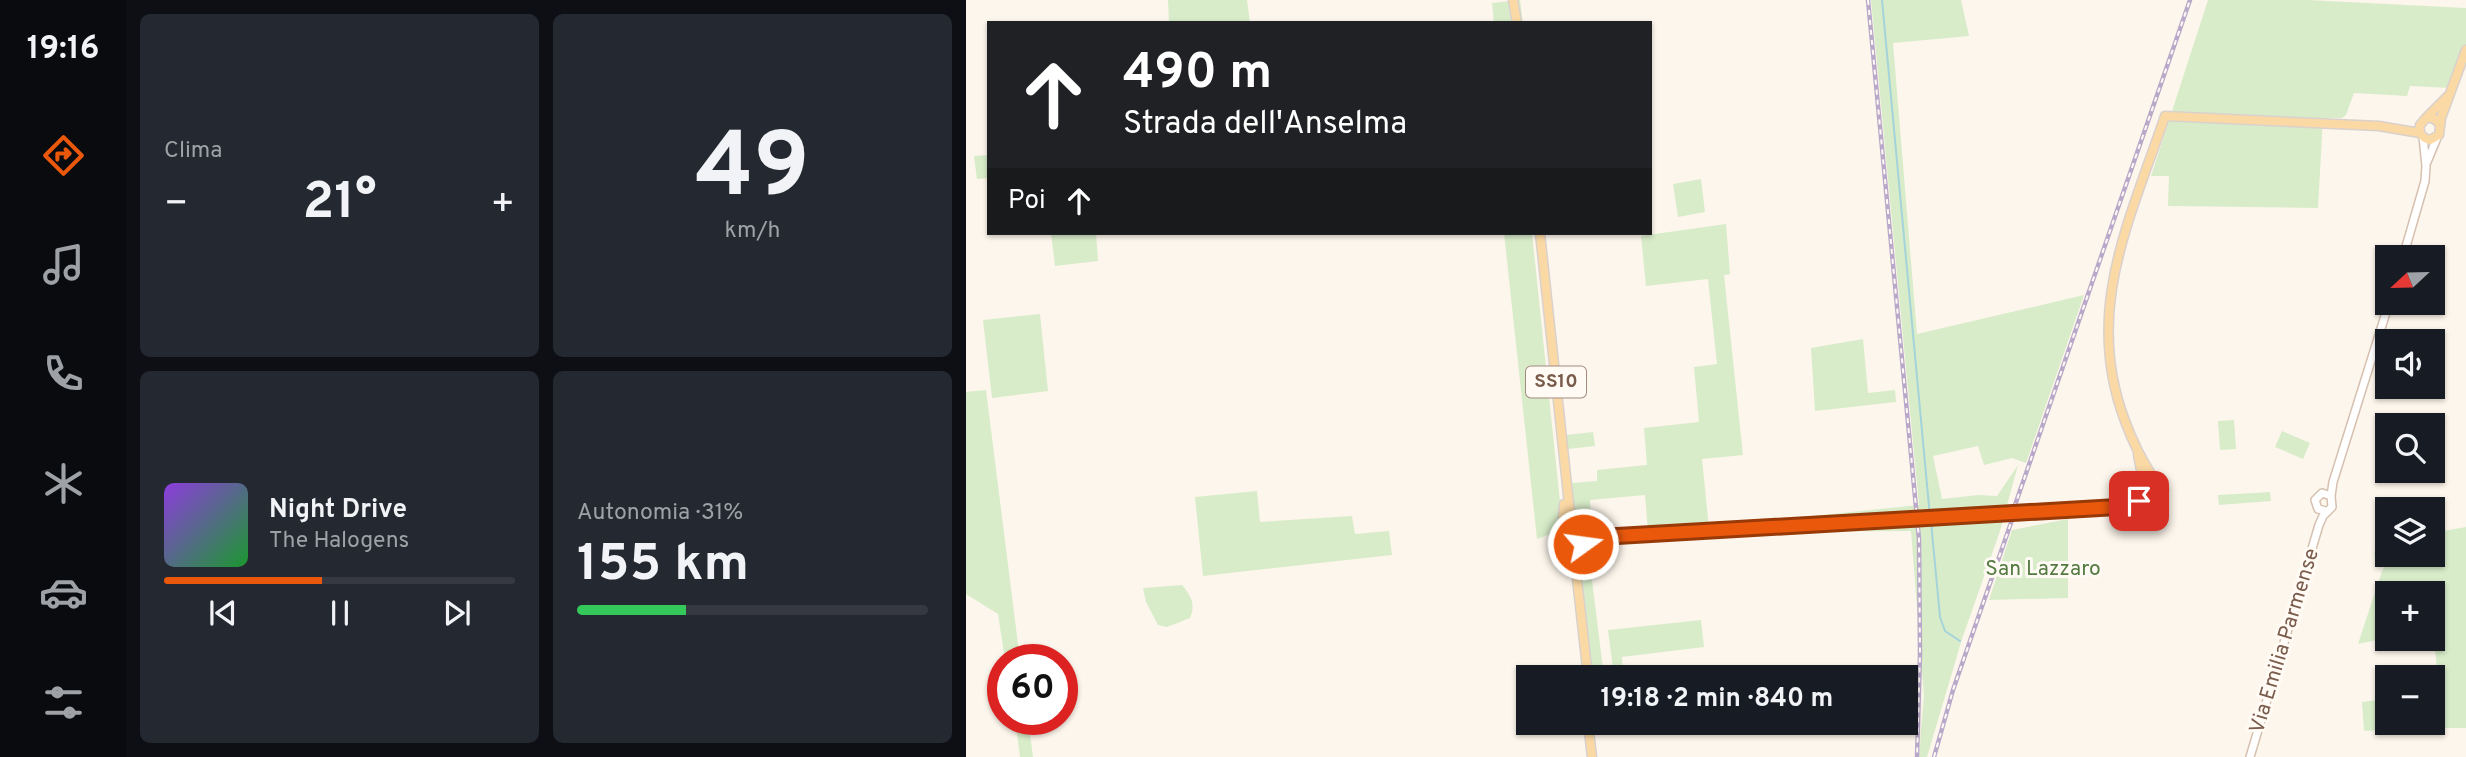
<!DOCTYPE html>
<html lang="it">
<head>
<meta charset="utf-8">
<style>
	body { margin:0; font-family:Overpass,sans-serif; background:#242831; color:#f1f3f6; height:100vh; display:flex; flex-direction:column; font-size:26px; white-space:nowrap }
	* { box-sizing:border-box; margin:0 }
	p { font-size:23px; color:#9ea1a6 }
	.icon { flex:none; width:38px; height:38px; fill:none; stroke:currentColor; stroke-width:2; stroke-linecap:round; stroke-linejoin:round }
	.map { position:relative; flex:1; overflow:hidden }
	.drawer { display:flex; flex-direction:column; gap:14px; padding:14px; background:#0d0f14; width:840px }
	.drawer>* { flex:none }
	.hud { position:absolute; left:21px; top:21px; width:665px; height:214px; border-radius:0px; box-shadow:0 2px 5px #0004; background:#202124; color:#fff; overflow:hidden }
	.needle { width:46px; rotate:248deg }
	.controls { position:absolute; left:1409px; top:245px; display:grid; gap:14px }
	.controls a { display:grid; place-items:center; width:70px; height:70px; border-radius:0px; background:#171b24; box-shadow:0 2px 5px #0004; font-size:35px }
	.speed { position:absolute; left:21px; top:644px; display:flex; gap:14px; font-size:35px; font-weight:700; text-align:center }
	.speed>* { display:grid; place-content:center; width:91px; height:91px; border-radius:50%; background:#171b24; box-shadow:0 2px 5px #0004; line-height:1 }
	.speed .limit { border:10px solid #d22; background:#fff; color:#111 }
	.pin { position:absolute; display:grid; place-items:center; width:60px; height:60px; color:#fff; margin:-30px; border-radius:14px; box-shadow:0 4px 10px #0006 }
	.me { position:absolute; width:77px; margin:-38px; rotate:76deg; stroke-linejoin:round; filter:drop-shadow(0 0 5px #0008) }
	.turn { display:flex; align-items:center; gap:24px; height:147px; padding:0 21px; font-size:32px }
	.turn .icon { width:91px; height:91px; stroke-width:2.5 }
	.turn b { display:block; font-size:49px; line-height:60px }
	.then { display:flex; align-items:center; height:66px; padding:0 21px; background:#0003; gap:14px; font-size:26px }
	.big { font-size:52px; font-weight:700; line-height:1.1 }
	.drawer .tile { flex:1; display:flex; flex-direction:column; justify-content:center; gap:10px; min-width:0; padding:0 24px; border-radius:10px; background:#242831 }
	.drawer .dial { align-items:center; gap:0 }
	.dial b { font-size:91px; line-height:1 }
	.song { display:flex; align-items:center; gap:21px }
	.cover { width:84px; height:84px; border-radius:10px; background:linear-gradient(135deg,hsl(270 70% 55%),hsl(130 70% 35%)) }
	.played { height:7px; border-radius:4px; background:linear-gradient(90deg,#ea580c 45%,#363941 45%) }
	.keys { display:flex; justify-content:space-around; direction:ltr }
	.heat { display:flex; justify-content:space-between; align-items:center; font-size:38px; direction:ltr }
	.charge { height:10px; border-radius:5px; background:linear-gradient(90deg,#34c759 31%,#363941 0) }
	.drawer .tiles { flex:1; display:grid; gap:14px; grid-template-columns:repeat(2,1fr) }
	.trip { position:absolute; left:550px; top:665px; width:402px; height:70px; border-radius:0px; background:#171b24; box-shadow:0 2px 5px #0004; font-weight:700; line-height:70px; text-align:center }
	main { display:flex; flex:1; min-height:0 }
	.dock { display:flex; flex-direction:column; width:126px; justify-content:space-around; align-items:center; background:#090b0e; color:#9ea1a6 }
	.dock .icon { width:49px; height:49px }
	.dock .active { color:#ea580c }
	.dock b { font-size:32px; color:#f1f3f6 }
	.map>svg:first-child { display:block }
	.green { fill:#d8ecc9 }
	.lines { fill:none; stroke-linecap:round; stroke-linejoin:round }
	.stream { stroke:#a5d3da; stroke-width:2 }
	.secondary-casing { stroke:#d6c0b0; stroke-width:10 }
	.primary-casing { stroke:#dad1cd; stroke-width:11 }
	.secondary { stroke:#fff; stroke-width:7 }
	.primary { stroke:#fbd9a5; stroke-width:8 }
	.rail-casing { stroke:#b9a8c9; stroke-width:4.5 }
	.rail { stroke:#fffaf3; stroke-width:2; stroke-dasharray:5; stroke-linecap:butt }
	.primary-bridge-casing { stroke:#dad1cd; stroke-width:11; stroke-linecap:butt }
	.primary-bridge { stroke:#fbd9a5; stroke-width:8 }
	.route-casing { stroke:#983908; stroke-width:18 }
	.route { stroke:#ea580c; stroke-width:12 }
	.labels { text-anchor:middle; dominant-baseline:central; stroke-width:6; stroke-linejoin:round; paint-order:stroke }
	.shield { fill:#fffaf3; stroke:#a28b7f; stroke-width:2 }
	.shield-label { font-size:19px; font-weight:bold; fill:#7a5c4d }
	.park-label { font-size:21px; fill:#537a41; stroke:#fffaf3 }
	.street-label { font-size:21px; fill:#7a5c4d; stroke:#fffaf3 }
</style>
</head>
<body>
<main>
<nav class="dock">
<b>19:16</b>
<svg class="icon active" aria-label="directions" viewBox="0 0 24 24"><path d="M12 3l9 9-9 9-9-9zM9 14v-3h6M13 9l2 2-2 2"/></svg>
<svg class="icon" aria-label="music" viewBox="0 0 24 24"><path d="M9 18V5l10-2v13"/><circle cx="6" cy="18" r="3"/><circle cx="16" cy="16" r="3"/></svg>
<svg class="icon" aria-label="phone" viewBox="0 0 24 24"><path d="M5 4h4l2 5-3 2q2 4 5 5l2-3 5 2v4C11 20 4 13 5 4z"/></svg>
<svg class="icon" aria-label="climate" viewBox="0 0 24 24"><path d="M12 3v18M4 7l16 10M4 17L20 7"/></svg>
<svg class="icon" aria-label="car" viewBox="0 0 24 24"><path d="M5 17H2v-5l4-1 3-4h7l3 4 3 1v5h-3M9 17h6M6 11h13"/><circle cx="7" cy="17" r="2"/><circle cx="17" cy="17" r="2"/></svg>
<svg class="icon" aria-label="filters" viewBox="0 0 24 24"><path d="M4 7h16M4 17h16"/><circle cx="9" cy="7" r="2"/><circle cx="15" cy="17" r="2"/></svg>
</nav>
<section class="drawer">
<div class="tiles">
<div class="tile"><p>Clima</p>
<div class="heat"><a>−</a><b class="big">21°</b><a>+</a></div>
</div>
<div class="tile dial"><b>49</b><p>km/h</p></div>
<div class="tile">
<div class="song"><i class="cover"></i><div><b>Night Drive</b><p>The Halogens</p></div></div>
<div class="played"></div>
<div class="keys"><svg class="icon" aria-label="previous" viewBox="0 0 24 24"><path d="M18 5L8 12l10 7zM5 5v14"/></svg><svg class="icon" aria-label="pause" viewBox="0 0 24 24"><path d="M8 5v14M16 5v14"/></svg><svg class="icon" aria-label="next" viewBox="0 0 24 24"><path d="M6 5l10 7-10 7zM19 5v14"/></svg></div>
</div>
<div class="tile"><p>Autonomia · 31%</p><b class="big">155 km</b><div class="charge"></div></div>
</div>
</section>
<div class="map">
<svg width="1500" height="757" viewBox="0 0 1500 757">
	<rect width="100%" height="100%" fill="#fdf6ec"/>
	<path class="green" d="M202,0H281L284,23H203Z
		M554,0L557,23H528L526,3Z
		M905,0H995L1003,36L927,43L951,334L1118,295L1060,463L1046,458L1018,465L1012,446L967,456L976,499L1012,495L1031,496L1052,465L1034,531L996,639L961,757H953L958,696L945,531L779,532L778,523L953,505Z
		M1242,0H1342L1500,8V46L1485,88L1444,86L1441,96L1388,93L1380,115L1376,118H1357L1352,208L1202,206L1203,176H1185Z
		M23,155V178L11,179L8,156Z
		M735,179L739,212L712,217L707,184Z
		M760,224L764,274L758,275L777,455L736,459L743,528L682,532L679,495L624,500L627,535C604,524 608,506 606,483L631,481V470L681,465L678,428L733,422L728,367L751,364L742,279L680,286L675,236Z
		M85,233H130L132,261L89,266Z
		M538,233H566L596,521L590,532L571,539Z
		M74,314L82,391L26,398L17,320Z
		M897,339L902,393L929,390L930,402L849,411L845,348Z
		M20,390L54,660H39L32,614L0,594V392Z
		M1268,420L1270,449L1254,450L1252,421Z
		M1316,431L1344,443L1337,459L1309,447Z
		M627,432L629,446L602,449L600,435Z
		M291,491L294,522L386,516L389,534L423,531L426,555L237,576L229,497Z
		M1304,492L1305,501L1253,505L1252,495Z
		M1102,519V598L1023,600L1046,530Z
		M1500,527V728H1477L1467,629L1466,593H1421V638L1392,644L1416,571L1423,560L1408,555L1411,541L1421,540V555H1466L1467,533Z
		M593 540a11 11 0 1 1 22 0a11 11 0 1 1-22 0Z
		M622,548L638,677H625L613,569Z
		M216,585C225,596 230,604 224,618L201,627L192,625L180,602L177,588Z
		M735,620L738,647L656,657L657,677H648L642,630Z
		M1413,700L1414,730L1398,731L1396,702Z
		M49,719H62L67,757H54Z"/>
	<g class="lines">
		<path class="stream" d="M916,0L964,517
			M965,522L974,617L979,631L994,641"/>
		<g class="secondary-casing">
			<path id="secondary" d="M1461,162L1471,138
				M1437,257L1459,181L1460,166L1457,137
				M1360,511L1352,509L1349,500L1356,493L1365,496
				M1284,757L1353,525L1357,516L1366,507L1365,496L1367,482L1423,303"/>
		</g>
		<g class="primary-casing">
			<path id="primary" d="M547,0L551,23
				M1460,118L1482,96
				M1474,124L1467,118H1460L1454,125C1452,133 1456,138 1464,140L1473,135L1475,118L1500,50
				M574,233L603,504L605,515L611,529
				M1172,455L1178,485
				M1191,481H1183L1176,489L1178,497L1183,502L1194,500L1198,490C1195,483 1189,480 1185,474C1174,457 1166,440 1159,421C1117,311 1164,220 1199,116L1413,126L1454,133
				M1147,505L1176,489
				M1059,512L1151,507L1182,501
				M972,518L1036,513
				M592 540a13 13 0 1 1 26 0a13 13 0 1 1-26 0Z
				M596,530L598,504
				M615,532L633,537L943,519
				M613,550L609,561L622,677
				M600,552L606,569
				M622,723L626,757"/>
		</g>
		<use href="#secondary" class="secondary"/>
		<use href="#primary" class="primary"/>
		<g class="rail-casing">
			<path id="rail" d="M902,0L953,539L954,654L951,757
				M1048,508L1224,0
				M968,757L987,690L1047,517"/>
		</g>
		<use href="#rail" class="rail"/>
		<g class="primary-bridge-casing">
			<path id="primary-bridge" d="M1036,513L1059,512
				M943,519L972,518"/>
		</g>
		<use href="#primary-bridge" class="primary-bridge"/>
	</g>
	<g class="lines">
		<g class="route-casing">
			<path id="route" d="M617,544L634,537L1151,507L1173,501"/>
		</g>
		<use href="#route" class="route"/>
	</g>
	<g class="labels">
		<rect class="shield" x="560" y="366.5" width="60" height="31" rx="5"/>
		<g class="shield-label">
			<text x="590" y="382">SS10</text>
		</g>
		<g class="park-label">
			<text x="1077" y="569">San Lazzaro</text>
		</g>
		<g class="street-label">
			<text transform="translate(1319 641) rotate(-73)">Via Emilia Parmense</text>
		</g>
	</g>
</svg>
<div class="controls">
<a><svg class="needle" viewBox="-14 -14 28 28"><path d="M0-13l5 13h-10z" fill="#e53935"/><path d="M0 13l5-13h-10z" fill="#9ea1a6"/></svg></a>
<a><svg class="icon" aria-label="sound" viewBox="0 0 24 24"><path d="M4 9h4l5-4v14l-5-4H4zM17 9q2 3 0 6"/></svg></a>
<a><svg class="icon" aria-label="search" viewBox="0 0 24 24"><circle cx="10" cy="10" r="6"/><path d="M15 15l6 6"/></svg></a>
<a><svg class="icon" aria-label="layers" viewBox="0 0 24 24"><path d="M12 4l9 5-9 5-9-5zM3 14l9 5 9-5"/></svg></a>
<a>+</a>
<a>−</a>
</div>
<div class="speed"><div class="limit">60</div></div>
<div class="pin" style="left:1173px;top:501px;background:#d93025"><svg class="icon" aria-label="arrive" viewBox="0 0 24 24"><path d="M6 21V4h12l-3 4 3 4H6"/></svg></div>
<svg class="me" style="left:617px;top:544px" viewBox="-20 -20 40 40"><circle r="17" fill="#ea580c" stroke="#fff" stroke-width="3"/><path d="M0-11L8 9 0 5-8 9z" fill="#fff"/></svg>
<div class="trip">19:18 · 2 min · 840 m</div>
<div class="hud">
<div class="turn"><svg class="icon" aria-label="ahead" viewBox="0 0 24 24"><path d="M12 20V5M6 11l6-6 6 6"/></svg><div><b>490 m</b>Strada dell'Anselma</div></div>
<div class="then">Poi<svg class="icon" aria-label="ahead" viewBox="0 0 24 24"><path d="M12 20V5M6 11l6-6 6 6"/></svg></div>
</div>
</div>
</main>
</body>
</html>
